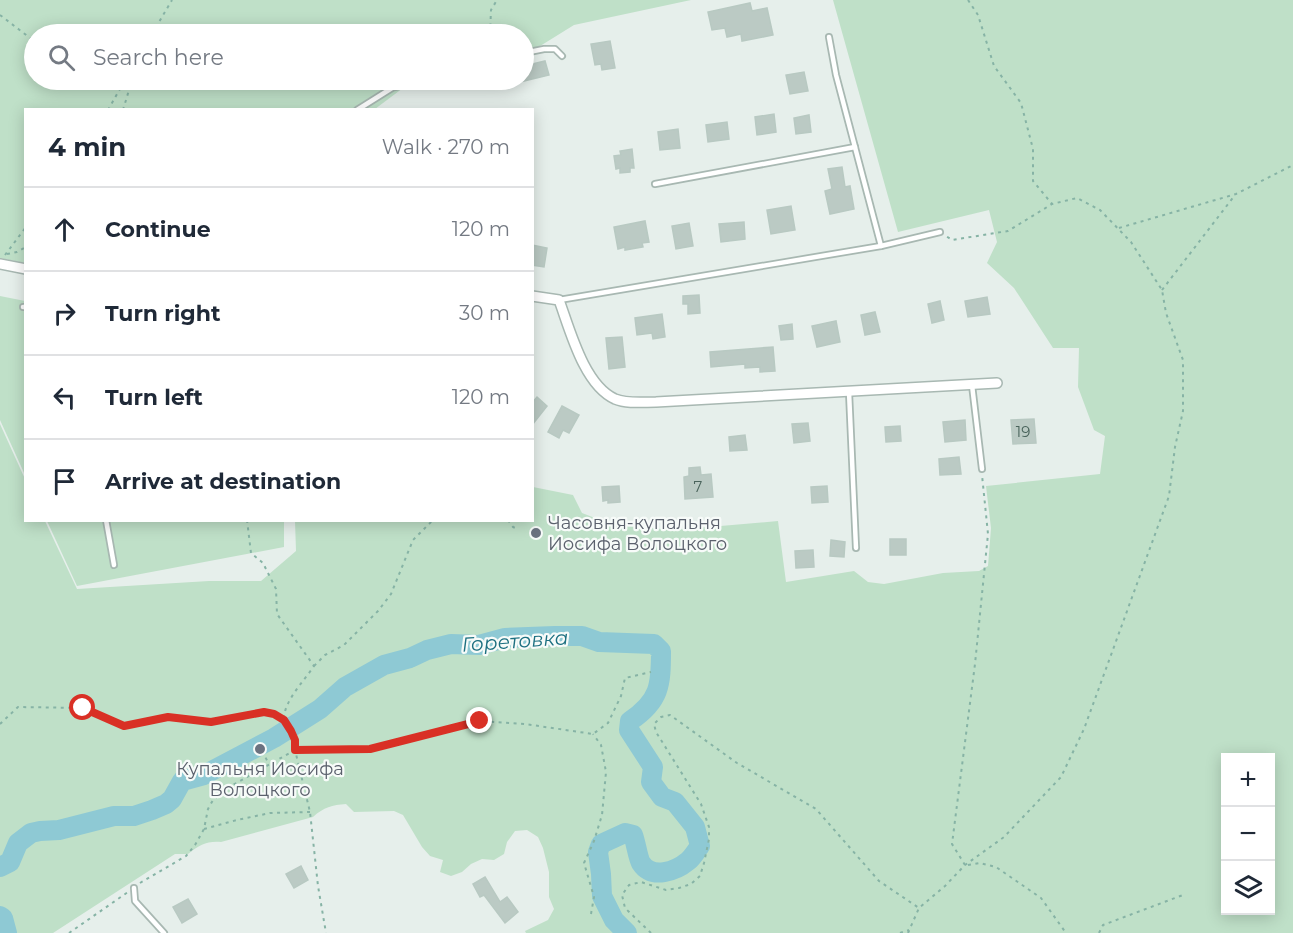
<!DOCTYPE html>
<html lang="en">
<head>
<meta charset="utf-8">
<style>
  :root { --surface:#fff; --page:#f6f6f7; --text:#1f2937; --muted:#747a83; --line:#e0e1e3 }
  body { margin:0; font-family:Montserrat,sans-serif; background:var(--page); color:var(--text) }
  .controls { position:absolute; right:18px; bottom:18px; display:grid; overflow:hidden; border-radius:0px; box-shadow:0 3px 15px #0003 }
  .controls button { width:54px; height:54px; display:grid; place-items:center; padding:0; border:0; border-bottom:2px solid var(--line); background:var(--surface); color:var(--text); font:30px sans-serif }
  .stop { position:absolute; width:18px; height:18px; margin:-14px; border:4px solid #d93025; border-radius:50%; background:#fff }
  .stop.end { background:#d93025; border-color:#fff; box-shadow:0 2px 6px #0008 }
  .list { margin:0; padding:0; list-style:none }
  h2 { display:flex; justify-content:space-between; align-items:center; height:78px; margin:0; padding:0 24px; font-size:26px }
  h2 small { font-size:20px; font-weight:400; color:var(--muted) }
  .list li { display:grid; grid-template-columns:39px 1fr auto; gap:18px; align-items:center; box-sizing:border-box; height:84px; padding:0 24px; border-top:2px solid var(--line) }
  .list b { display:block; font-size:22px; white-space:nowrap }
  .list em { font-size:20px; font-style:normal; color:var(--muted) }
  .icon { flex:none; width:33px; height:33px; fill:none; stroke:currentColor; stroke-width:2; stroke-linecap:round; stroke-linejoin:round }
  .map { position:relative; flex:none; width:1293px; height:933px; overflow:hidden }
  .search { position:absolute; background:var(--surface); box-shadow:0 3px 15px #0003; left:24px; top:24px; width:510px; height:66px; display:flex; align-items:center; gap:15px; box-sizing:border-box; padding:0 21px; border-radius:33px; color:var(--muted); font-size:22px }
  .panel { position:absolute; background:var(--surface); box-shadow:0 3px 15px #0003; left:24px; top:108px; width:510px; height:414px; border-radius:0px }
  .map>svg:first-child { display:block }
</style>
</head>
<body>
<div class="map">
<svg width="1293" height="933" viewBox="0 0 1293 933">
  <rect width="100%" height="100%" fill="#e6efeb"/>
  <g fill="#bfe0c8" fill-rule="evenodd">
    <polygon points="0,0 691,0 574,25 524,56 524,34 34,34 34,80 439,80 403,88 375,109 26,110 25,263 0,258"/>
    <path d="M833,0H1293V933H526L525,931L548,920L554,909L549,897V872L543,848L538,837L527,830L515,831L507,842L504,854L494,860L482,859L471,864L462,872L451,876L440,872L443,860L430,856L422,847L403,815L394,811L354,812L346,804C332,805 324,807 313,817L221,842C206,841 200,845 188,854H175L53,933H0V424L25,479L26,520L45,521L77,589L209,581H261L296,551L295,521L532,520L533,487L573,495L582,513L613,525L674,530L778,521L786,582L854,571L868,582L884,584L943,573L979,571L988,566L991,528L986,486L1100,474L1105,436L1094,430L1078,387L1079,348H1053L1014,288L987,263L997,242L989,210L898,232ZM1226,758H1270V910H1226Z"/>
    <polygon points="0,296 25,301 25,475 0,420"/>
    <polygon points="47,521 284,521 284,547 77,586"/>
  </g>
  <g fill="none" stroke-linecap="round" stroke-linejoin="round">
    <g stroke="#8ec9d4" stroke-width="20">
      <path d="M0,867L10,862L18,843L31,833L40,831L59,830L114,816H134L152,810L166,804L172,799L182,781L204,775L274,738L320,709L345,687L384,665L410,658L427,650L451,644L479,645L505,638L555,636H582L599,642L654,644L661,651C661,685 660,701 630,721L629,730L653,767L651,782L662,797L675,802L695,827L700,846C696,851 693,857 688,861C676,871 652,880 641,863C638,858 636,843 633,835L625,833L601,844L598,852L601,874L602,896L614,920L627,933"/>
      <polyline points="0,916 3,918 7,933"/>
    </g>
  </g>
  <g fill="#bbcac4" stroke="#b8c9c2" stroke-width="1.5">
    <polygon points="750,3 752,11 767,8 773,35 742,41 741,34 727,37 725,28 712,30 708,12"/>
    <polygon points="610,41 615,68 602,70 601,64 595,65 591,44"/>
    <polygon points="545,61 549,75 524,81 524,66"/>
    <polygon points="804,72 808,91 790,94 786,75"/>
    <polygon points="774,114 776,132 757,135 755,117"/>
    <polygon points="809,115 811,132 796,134 794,118"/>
    <polygon points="727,122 729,139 708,142 706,125"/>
    <polygon points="678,129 680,148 660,150 658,132"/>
    <polygon points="632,149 634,168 630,168 630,172 620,173 620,168 616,169 614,156 621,155 620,151"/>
    <polygon points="842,167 845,187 850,186 854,209 830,214 825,191 832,189 828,169"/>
    <polygon points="791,206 795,230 771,234 767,210"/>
    <polygon points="645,221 649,242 642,243 643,247 625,250 625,247 618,249 614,227"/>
    <polygon points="744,222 745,239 721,242 719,224"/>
    <polygon points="689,223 693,246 676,249 672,226"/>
    <polygon points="532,245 547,248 544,267 532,265"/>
    <polygon points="699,295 700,313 688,314 688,304 683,304 683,296"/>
    <polygon points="987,297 990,314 968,317 965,301"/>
    <polygon points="940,301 944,320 932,323 928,304"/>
    <polygon points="875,312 880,332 865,335 861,315"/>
    <polygon points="662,314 665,337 653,339 652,333 637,335 635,318"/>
    <polygon points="836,321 840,342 817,347 812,326"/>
    <polygon points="792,324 793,339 781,340 779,326"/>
    <polygon points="622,337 625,367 609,369 606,338"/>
    <polygon points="773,347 775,371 760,372 760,367 745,368 745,364 711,367 710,352"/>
    <polygon points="537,397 547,406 532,425 532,403"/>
    <polygon points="562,406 579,415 569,433 563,430 559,438 548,432"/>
    <polygon points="1034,419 1036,443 1013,444 1011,420"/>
    <polygon points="965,420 966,440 945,442 943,422"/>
    <polygon points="808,423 810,441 794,443 792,424"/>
    <polygon points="900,426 901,441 886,442 885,427"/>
    <polygon points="745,435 747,450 730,451 729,437"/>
    <polygon points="959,457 961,474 940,475 939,459"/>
    <polygon points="700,467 701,475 711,474 713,497 685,499 684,477 689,476 689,468"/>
    <polygon points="619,486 620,502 608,503 608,500 603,501 602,487"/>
    <polygon points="827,486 828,502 812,503 811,487"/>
    <rect x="890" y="539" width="16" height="16"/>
    <polygon points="831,540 845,542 844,557 830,556"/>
    <polygon points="813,550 814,567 796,568 795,551"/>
    <polygon points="301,866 308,880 294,888 286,874"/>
    <polygon points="485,877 500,902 507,897 518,912 505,923 484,895 480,897 473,884"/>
    <polygon points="188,899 197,914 182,923 173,907"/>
  </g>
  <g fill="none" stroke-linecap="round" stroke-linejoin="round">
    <g stroke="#a8b8b2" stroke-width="8">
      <g id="service">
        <polyline points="829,37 836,75 881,246"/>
        <polyline points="524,53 544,49 555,49 562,56"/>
        <polyline points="357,110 392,88 423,80"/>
        <polyline points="655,184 855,147"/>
        <polyline points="559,300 881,246 940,232"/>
        <polyline points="23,307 26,307"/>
        <polyline points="972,385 982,469"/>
        <polyline points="849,392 856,548"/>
        <polyline points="106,520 114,565"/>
        <polyline points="134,888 135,901 164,933"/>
      </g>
    </g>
    <g stroke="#a8b8b2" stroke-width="12">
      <g id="minor">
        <polyline points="0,264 26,269"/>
        <path d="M532,296L559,300C570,330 584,385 615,399C627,404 643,402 656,402L997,383"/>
      </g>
    </g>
    <g stroke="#86b3a5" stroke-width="2" stroke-dasharray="3 4.5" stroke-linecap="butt">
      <polyline points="968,0 978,15 994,66 1021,103 1033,149 1033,181 1052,204"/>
      <polyline points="0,15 34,41"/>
      <polyline points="152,34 172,0"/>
      <polyline points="490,34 491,10 497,0"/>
      <polyline points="108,110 125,80"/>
      <polyline points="123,110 129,90 130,80"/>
      <polyline points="1119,228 1236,194 1293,165"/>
      <polyline points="7,254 17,252 26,247"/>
      <polyline points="5,255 26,227"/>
      <polyline points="1162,290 1235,195"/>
      <path d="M247,520L251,553L263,563L276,589L277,614L314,666C304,681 283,702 284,720"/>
      <polyline points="508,520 513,527 518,529"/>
      <polyline points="314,666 325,655 344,645 378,611 391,594 413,540 433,520"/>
      <polyline points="0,724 18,707 83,708 124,726 168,717 211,722 264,712 274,713 284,720 295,740 295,750 310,812 318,886 326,933"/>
      <polyline points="262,751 269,764"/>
      <polyline points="204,829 237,820 270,813 310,812"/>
      <polyline points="965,865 952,844 975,664 988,534 982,475"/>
      <polyline points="968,865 980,863 996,867 1041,898 1066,933"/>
      <polyline points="140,883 186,856 195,845 204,829 208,809 213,800 231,786 295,750 370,749 480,721 525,724 593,734 608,723 621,696 625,678 651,672"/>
      <polyline points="591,914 594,897 584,863 594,841 602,815 606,772 601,745 593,734"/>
      <polyline points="69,933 128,892"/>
      <polyline points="651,933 625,908 622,895 629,885 641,882 666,890 679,888 691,884 700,876 704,863 709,839 709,827 701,804 656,732 654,724 661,717 670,715 737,763 816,809 879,881 919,908"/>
      <polyline points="900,933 909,930"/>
      <polyline points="908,933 919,908 945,886 965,865 1004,837 1061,777 1084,729 1169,496 1175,447 1183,411 1183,360 1166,313 1162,290 1131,242 1100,210 1077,198 1052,204 1008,231 952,240 946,236"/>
      <polyline points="1099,933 1103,925 1183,895"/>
    </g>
    <use href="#service" stroke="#fff" stroke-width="4.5"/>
    <use href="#minor" stroke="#fff" stroke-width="9"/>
  </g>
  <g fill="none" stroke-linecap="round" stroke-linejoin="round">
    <polyline stroke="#d93025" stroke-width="8" points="83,708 124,726 168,717 211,722 264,712 274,714 284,720 291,731 295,740 295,750 370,749 480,721"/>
  </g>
  <g fill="#6b7280" stroke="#f7fbf9" stroke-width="2">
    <circle cx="536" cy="533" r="6"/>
    <circle cx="260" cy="749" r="6"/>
  </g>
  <g text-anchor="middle" stroke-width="4.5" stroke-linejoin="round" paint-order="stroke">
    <g font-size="15" fill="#4a645c">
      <text x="1023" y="437">19</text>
      <text x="698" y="492">7</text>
    </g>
    <g font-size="18" fill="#5b616d" stroke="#f7fbf9" text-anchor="start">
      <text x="548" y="529">Часовня-купальня<tspan x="548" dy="21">Иосифа Волоцкого</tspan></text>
      <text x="260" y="775" text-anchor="middle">Купальня Иосифа<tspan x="260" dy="21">Волоцкого</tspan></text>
    </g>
    <g font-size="20" font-style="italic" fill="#1c6f80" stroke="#f7fbf9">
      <text transform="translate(515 641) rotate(-4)" y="7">Горетовка</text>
    </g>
  </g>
</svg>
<div class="controls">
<button>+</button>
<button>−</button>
<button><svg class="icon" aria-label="layers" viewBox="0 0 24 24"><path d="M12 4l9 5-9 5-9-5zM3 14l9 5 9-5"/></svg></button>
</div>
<div class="stop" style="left:83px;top:708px"></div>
<div class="stop end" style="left:480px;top:721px"></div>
<div class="search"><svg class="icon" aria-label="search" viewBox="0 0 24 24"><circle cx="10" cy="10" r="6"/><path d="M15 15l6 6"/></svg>Search here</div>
<section class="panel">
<h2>4 min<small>Walk · 270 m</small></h2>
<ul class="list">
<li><svg class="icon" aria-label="ahead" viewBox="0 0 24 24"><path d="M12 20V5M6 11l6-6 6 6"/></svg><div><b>Continue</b></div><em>120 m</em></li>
<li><svg class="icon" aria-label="right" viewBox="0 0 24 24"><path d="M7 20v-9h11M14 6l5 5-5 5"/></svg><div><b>Turn right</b></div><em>30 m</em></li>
<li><svg class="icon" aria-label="left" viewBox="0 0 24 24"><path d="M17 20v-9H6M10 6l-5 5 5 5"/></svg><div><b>Turn left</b></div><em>120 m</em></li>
<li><svg class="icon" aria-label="arrive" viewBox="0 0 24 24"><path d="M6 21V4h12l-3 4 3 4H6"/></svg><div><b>Arrive at destination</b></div></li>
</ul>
</section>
</div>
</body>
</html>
